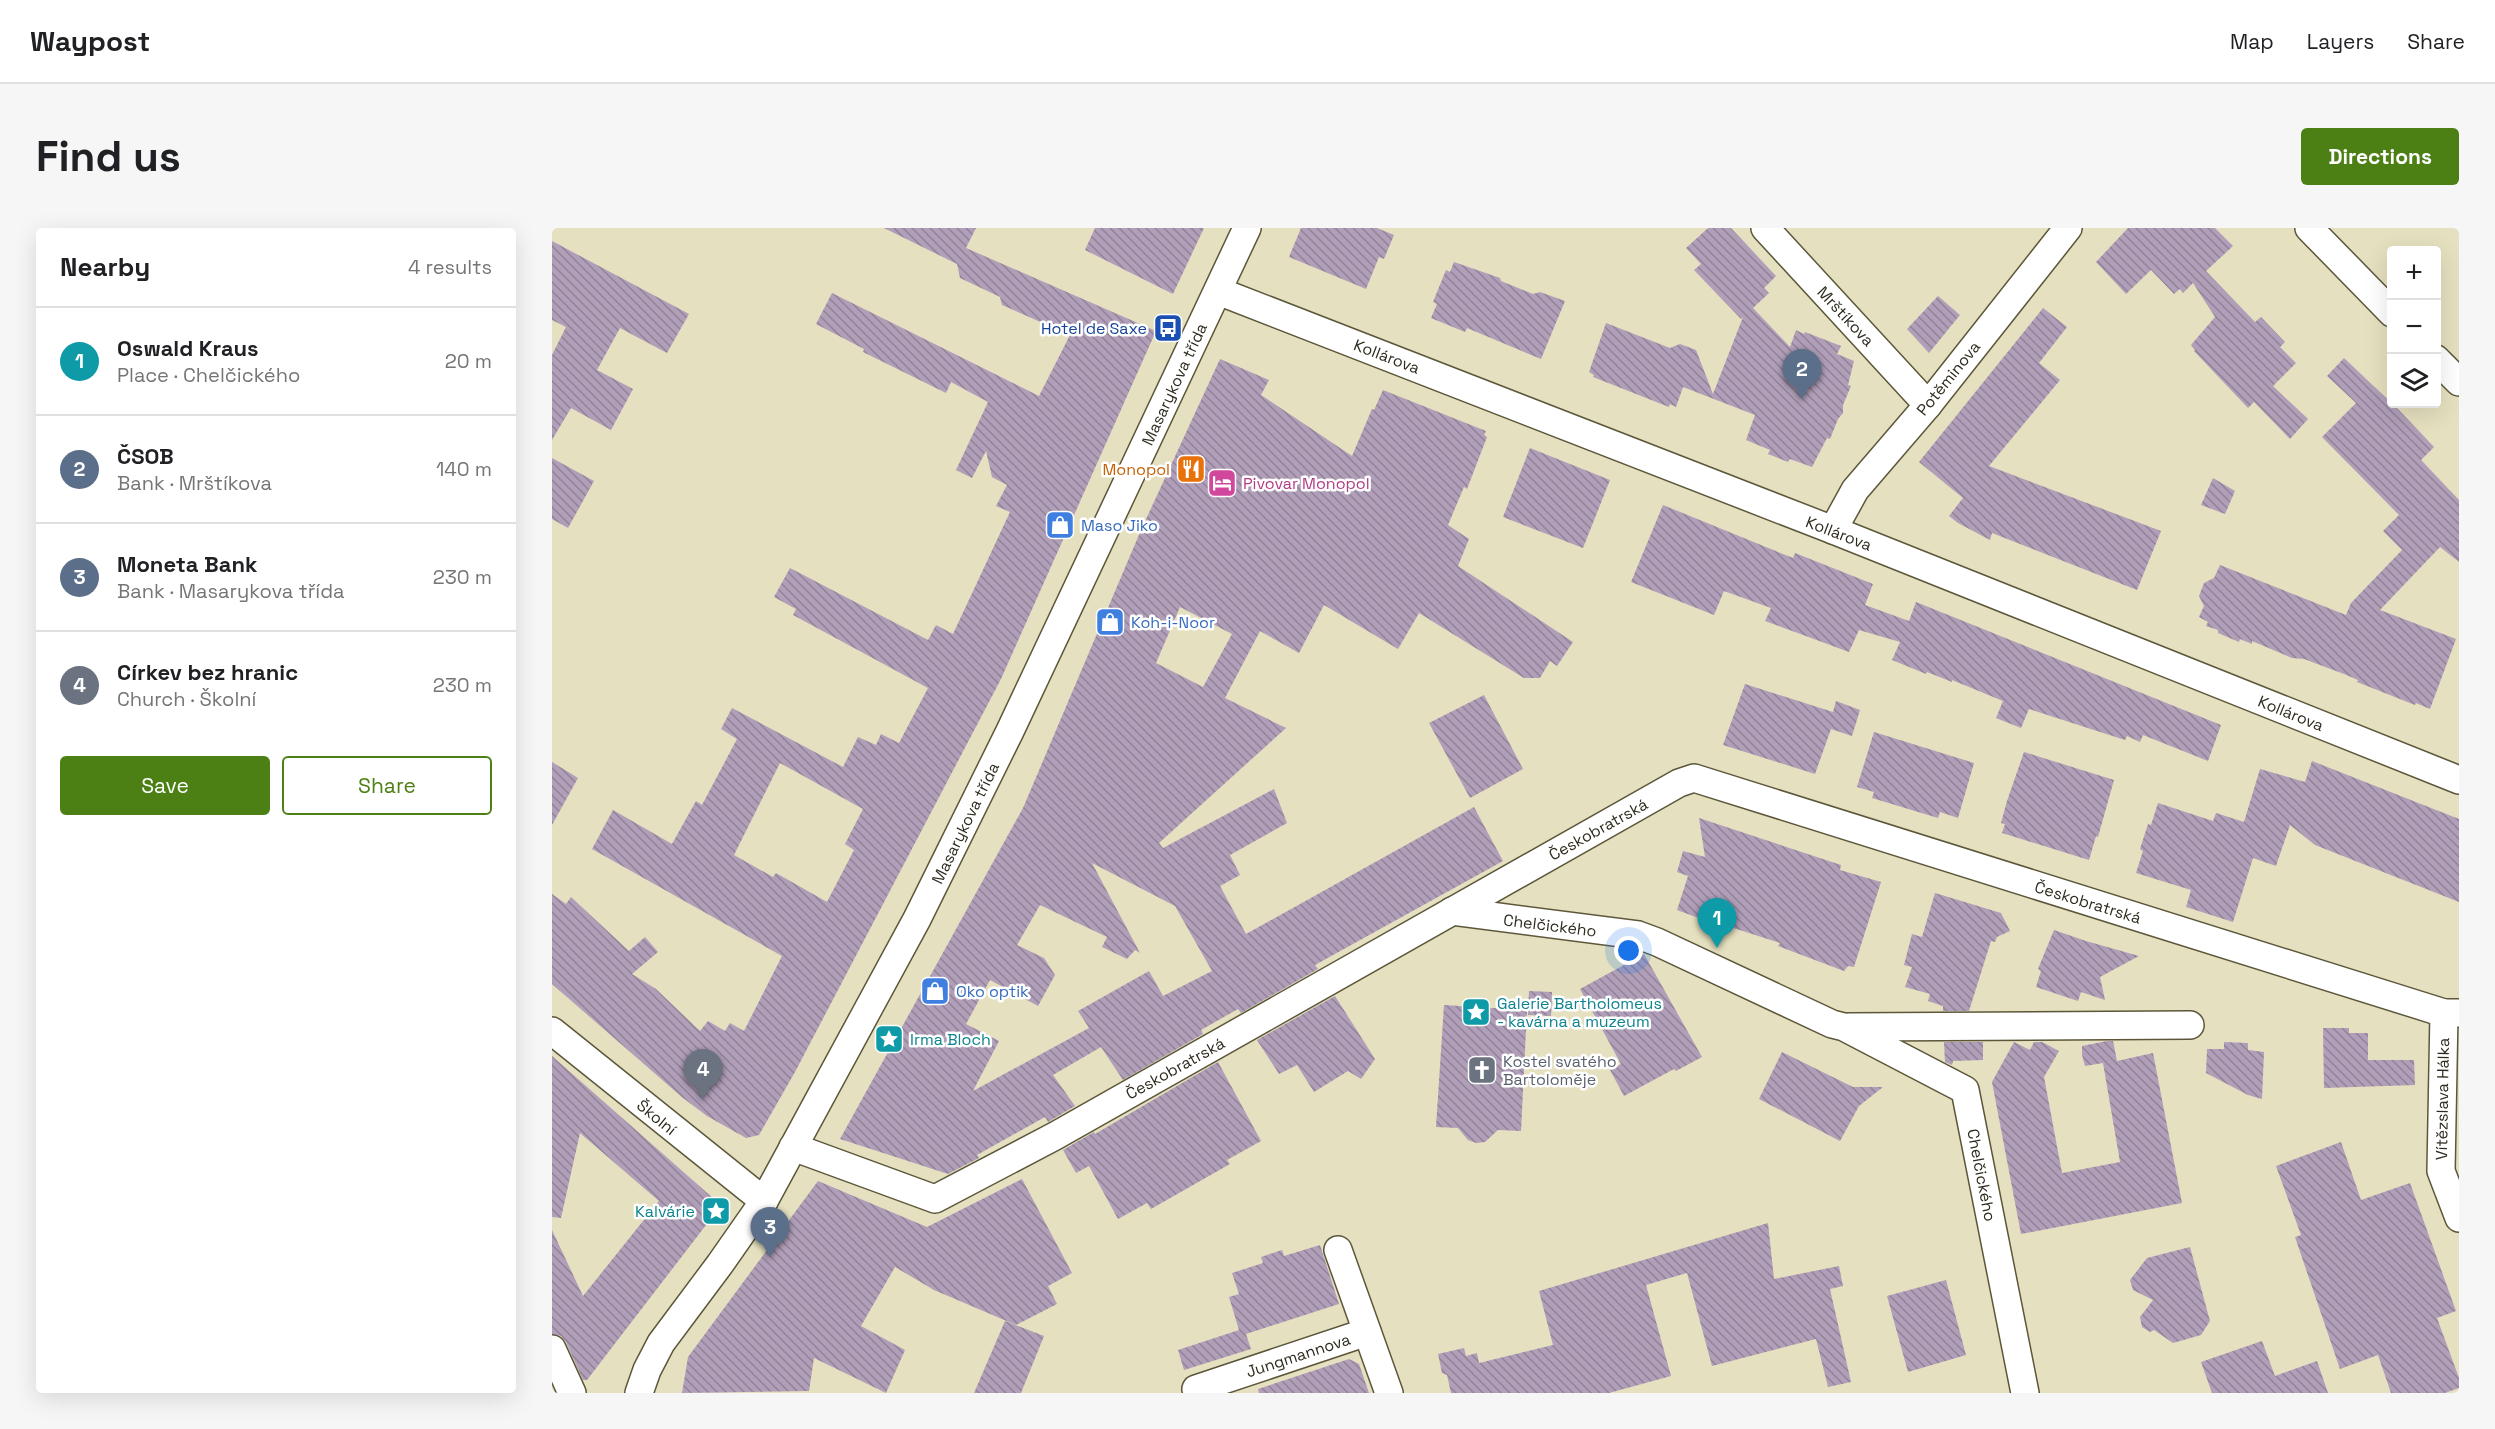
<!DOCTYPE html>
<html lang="en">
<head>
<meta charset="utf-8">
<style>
  :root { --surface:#fff; --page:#f6f6f6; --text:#202124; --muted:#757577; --line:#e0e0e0; --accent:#4c8015 }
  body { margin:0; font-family:"Space Grotesk",sans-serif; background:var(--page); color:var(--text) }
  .controls { position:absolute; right:18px; top:18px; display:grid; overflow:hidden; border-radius:6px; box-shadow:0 6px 24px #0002 }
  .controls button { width:54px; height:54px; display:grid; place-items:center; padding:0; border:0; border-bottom:2px solid var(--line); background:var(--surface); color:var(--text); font:30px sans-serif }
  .you { position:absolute; left:1077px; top:723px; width:21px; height:21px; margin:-15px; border:4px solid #fff; border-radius:50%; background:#1a73e8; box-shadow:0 0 0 9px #1a73e833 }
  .badge { display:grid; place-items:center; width:39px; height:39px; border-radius:50%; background:var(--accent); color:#fff; font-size:20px; font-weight:700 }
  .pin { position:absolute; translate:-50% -50px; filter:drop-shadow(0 2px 3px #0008) }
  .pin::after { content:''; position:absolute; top:32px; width:21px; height:18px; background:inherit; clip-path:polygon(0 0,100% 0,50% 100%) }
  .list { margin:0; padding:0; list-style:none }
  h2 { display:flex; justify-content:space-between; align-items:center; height:78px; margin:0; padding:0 24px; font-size:26px }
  h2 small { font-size:20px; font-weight:400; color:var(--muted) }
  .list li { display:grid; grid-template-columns:39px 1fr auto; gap:18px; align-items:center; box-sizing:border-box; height:108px; padding:0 24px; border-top:2px solid var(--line) }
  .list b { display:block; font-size:22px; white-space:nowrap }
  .list p { margin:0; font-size:20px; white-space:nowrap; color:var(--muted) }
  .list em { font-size:20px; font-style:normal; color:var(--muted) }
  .actions { display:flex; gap:12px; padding:18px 24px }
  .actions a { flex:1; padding:14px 0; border:2px solid var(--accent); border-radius:6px; text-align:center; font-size:21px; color:var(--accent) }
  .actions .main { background:var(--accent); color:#fff }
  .icon { flex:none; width:33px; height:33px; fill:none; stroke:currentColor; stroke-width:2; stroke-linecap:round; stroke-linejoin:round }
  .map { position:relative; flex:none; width:1907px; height:1165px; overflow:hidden; border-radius:6px }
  header { display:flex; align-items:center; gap:36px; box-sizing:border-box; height:84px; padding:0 30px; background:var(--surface); border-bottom:2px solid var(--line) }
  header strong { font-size:28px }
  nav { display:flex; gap:33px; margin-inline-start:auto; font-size:21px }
  .intro { display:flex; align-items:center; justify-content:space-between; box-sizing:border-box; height:144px; padding:0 36px }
  h1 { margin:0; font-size:42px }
  .button { padding:15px 27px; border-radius:6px; background:var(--accent); color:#fff; font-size:21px; font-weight:700 }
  main { display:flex; gap:36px; padding:0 36px }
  aside { flex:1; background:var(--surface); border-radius:6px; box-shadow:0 6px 24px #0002 }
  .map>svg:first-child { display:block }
</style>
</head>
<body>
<header>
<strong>Waypost</strong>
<nav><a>Map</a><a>Layers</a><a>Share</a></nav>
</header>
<div class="intro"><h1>Find us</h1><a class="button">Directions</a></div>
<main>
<aside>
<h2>Nearby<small>4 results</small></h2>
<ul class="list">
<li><span class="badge" style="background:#0f9aa8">1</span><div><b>Oswald Kraus</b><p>Place · Chelčického</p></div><em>20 m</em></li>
<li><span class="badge" style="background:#5c6f8a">2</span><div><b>ČSOB</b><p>Bank · Mrštíkova</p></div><em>140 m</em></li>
<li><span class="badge" style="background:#5c6f8a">3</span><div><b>Moneta Bank</b><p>Bank · Masarykova třída</p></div><em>230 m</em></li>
<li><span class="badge" style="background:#6b7280">4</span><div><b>Církev bez hranic</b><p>Church · Školní</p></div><em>230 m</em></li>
</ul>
<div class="actions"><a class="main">Save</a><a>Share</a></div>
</aside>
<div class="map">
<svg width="1907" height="1165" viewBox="0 0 1907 1165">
  <defs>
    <pattern id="building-back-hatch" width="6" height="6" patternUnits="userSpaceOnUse" patternTransform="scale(1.5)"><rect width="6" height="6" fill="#b19fba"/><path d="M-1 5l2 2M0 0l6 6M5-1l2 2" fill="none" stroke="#908297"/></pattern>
  </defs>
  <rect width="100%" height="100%" fill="#e5e0bf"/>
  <g fill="url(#building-back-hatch)" fill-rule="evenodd">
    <path d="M332,0H424L414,20L604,103L449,451L243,844L207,907L194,910L155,888L131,870L0,756V666L14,676L19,669L77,723L93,709L106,724L80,746L104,761L148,803L156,793L173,803L178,795L192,803L230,728L40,621L61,582L120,616L144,573L150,577L185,511L169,501L180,480L291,539L306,509L324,517L329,506L347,515L376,460L241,387L244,381L222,369L238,340L376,412L384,397L401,406L458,284L444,278L455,257L440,249L434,223L420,250L404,242L436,174L399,154L394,165L311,124L312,121L264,96L280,65L487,168L518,107L450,77L448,69L408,50L405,36ZM228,535L311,581L293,616L302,622L275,674L224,645L221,649L182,627Z"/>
    <polygon points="543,0 652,0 621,66 533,22"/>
    <polygon points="749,0 825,0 842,7 832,31 827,29 814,61 737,29"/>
    <polygon points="1156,0 1179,0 1224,48 1212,60 1217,65 1201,80 1238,119 1244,102 1252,106 1253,104 1289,118 1285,126 1302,133 1296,157 1299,158 1291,177 1291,185 1286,191 1278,211 1275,210 1260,239 1238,231 1236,234 1216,226 1218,222 1194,212 1203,187 1131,159 1124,179 1118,176 1117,179 1041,149 1042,147 1037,144 1054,95 1118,120 1128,116 1144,122 1161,166 1191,89 1189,91 1142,42 1149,36 1134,20"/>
    <polygon points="1576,0 1663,0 1681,18 1654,43 1703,94 1709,89 1733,114 1728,119 1744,135 1721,158 1756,191 1738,211 1702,174 1696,180 1642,123 1643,122 1639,117 1663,89 1641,55 1631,65 1628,61 1622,66 1599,42 1574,66 1544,34"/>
    <polygon points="0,13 137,86 115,125 68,100 45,142 81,161 59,202 19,180 0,212 0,127 14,99 0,92"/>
    <polygon points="902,34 948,50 949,53 981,66 988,64 1013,73 989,131 915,100 913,104 879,90 885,76 881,74 894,42 898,44"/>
    <polygon points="1386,68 1408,87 1377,125 1355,101"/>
    <polygon points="1491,80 1515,99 1487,135 1508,152 1437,238 1609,303 1585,362 1440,305 1438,312 1406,295 1397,288 1411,270 1367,234"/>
    <polygon points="1792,130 1847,182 1882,219 1869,232 1907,272 1907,334 1888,319 1828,382 1904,411 1878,481 1864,475 1863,477 1805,454 1806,452 1792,446 1752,431 1740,430 1700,413 1700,416 1688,411 1687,414 1666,405 1666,402 1654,398 1656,394 1647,389 1652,378 1647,368 1652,355 1662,350 1668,337 1794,387 1799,375 1850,322 1831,303 1847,287 1770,209 1804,175 1775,148"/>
    <path d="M668,131L717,152L709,167L800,228L820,181L822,182L831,162L934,203L932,207L935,209L915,261L912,259L896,297L917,311L906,338L1021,414L1005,438L998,433L988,450H972L867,385L846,421L772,377L747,425L708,403L673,470L734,500L607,615L611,620L722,561L735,595L678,627L688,647L668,658L694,706L922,579L951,633L763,737L766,741L689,785L686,781L649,802L651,806L571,852L549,819L501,847L523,878L496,894L493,889L425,927L427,930L396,946L288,911L471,580L589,302ZM628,379L680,406L651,459L604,435ZM540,635L623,678L660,743L611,768L597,743L526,783L537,800L421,863L447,813L414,796L438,752L486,778L503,747L492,730L465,717L488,677L555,709L550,719L575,731L583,722L588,725Z"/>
    <polygon points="978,220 1058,252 1031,320 951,289"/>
    <polygon points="0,230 42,253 16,300 0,291"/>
    <polygon points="1661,250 1683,263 1673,286 1649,277"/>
    <polygon points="1111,277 1241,330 1243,325 1321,356 1313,377 1357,393 1364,374 1669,497 1656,533 1591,507 1588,514 1575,508 1573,512 1477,481 1469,500 1444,490 1451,473 1400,452 1400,454 1375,444 1374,446 1340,432 1348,414 1307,402 1297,424 1213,393 1219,380 1172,363 1162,387 1079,354"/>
    <polygon points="1193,456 1281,484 1284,473 1308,482 1300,508 1279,501 1263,546 1171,517"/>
    <polygon points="932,467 971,541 918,570 877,495"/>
    <polygon points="1322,504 1422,535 1406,590 1388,584 1386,590 1320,570 1322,564 1305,559"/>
    <polygon points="1472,524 1562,552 1546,609 1544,608 1537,632 1450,605 1453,596 1449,595 1455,573"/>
    <polygon points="1760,533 1907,591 1907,674 1763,617 1738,597 1724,638 1701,630 1681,694 1634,679 1639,662 1584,645 1591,623 1588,621 1596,596 1599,597 1606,575 1661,593 1664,585 1692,594 1708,541 1753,554"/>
    <polygon points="0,534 26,550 0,597"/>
    <polygon points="1147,590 1289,637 1288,642 1329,654 1302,739 1296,738 1292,743 1226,718 1228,715 1169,696 1168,698 1125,682 1136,648 1125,644 1131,623 1153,629"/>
    <polygon points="1383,665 1449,685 1458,703 1445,709 1443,714 1439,713 1417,783 1391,783 1391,778 1376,773 1378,766 1353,759 1360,739 1352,737 1360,706 1370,709"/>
    <polygon points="1502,702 1534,713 1587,728 1548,749 1553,772 1529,764 1526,773 1484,759 1489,743 1486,741"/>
    <polygon points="1092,726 1150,829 1124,843 1122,841 1072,868 1058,842 1069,836 1028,761"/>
    <polygon points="977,763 1000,764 999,788 976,787"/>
    <polygon points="783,768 823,831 809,851 796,843 762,864 745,837 727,846 705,812"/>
    <polygon points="892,777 975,782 969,903 946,902 933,914 924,915 916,912 906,900 884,899"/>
    <polygon points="1771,800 1797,800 1797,805 1816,805 1816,832 1862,832 1863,857 1772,860"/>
    <polygon points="1555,813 1561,813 1565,833 1601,825 1630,975 1469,1006 1440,854 1462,814 1478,822 1482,814 1490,814 1507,823 1492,849 1510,945 1568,934 1551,835 1533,838 1530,827 1530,818"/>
    <polygon points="1392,814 1431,814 1431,832 1401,833 1400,837 1393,834"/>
    <polygon points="1672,814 1696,815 1696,822 1712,824 1710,871 1696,867 1654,845 1655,821 1672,821"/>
    <polygon points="1230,824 1301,859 1331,859 1307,878 1288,913 1207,871"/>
    <polygon points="0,828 162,971 164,984 35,1152 31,1152 14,1114 9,1108 0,1106 0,1002 31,1068 107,973 28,905 9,990 0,989"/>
    <polygon points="666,834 709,913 675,932 678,936 599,981 595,975 566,991 537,938 524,945 511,922 542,904 543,906"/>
    <polygon points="1789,914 1809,972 1858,955 1904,1083 1885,1090 1907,1150 1907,1160 1893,1165 1839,1165 1826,1127 1788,1141 1743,1009 1749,1007 1724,938"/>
    <polygon points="470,951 520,1045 496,1058 505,1076 464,1097 382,1062 343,1039 309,1098 353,1122 334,1165 262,1130 257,1163 130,1165 136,1129 266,953 375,999"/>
    <polygon points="1216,995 1222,1051 1287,1038 1291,1058 1278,1061 1299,1154 1276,1159 1264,1111 1160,1138 1135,1045 1094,1057 1119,1148 1057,1165 899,1165 895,1147 890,1145 886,1126 912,1120 914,1128 925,1125 927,1135 1001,1117 987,1063"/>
    <polygon points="768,1017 787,1076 694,1106 699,1121 632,1142 626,1122 687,1102 677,1069 687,1066 680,1045 711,1035 709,1029 730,1022 732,1028"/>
    <polygon points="1638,1019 1658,1093 1649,1107 1621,1115 1602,1102 1598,1104 1590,1099 1588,1089 1601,1072 1581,1062 1578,1052 1595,1030"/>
    <polygon points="1394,1052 1414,1127 1356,1144 1335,1068"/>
    <polygon points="453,1093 492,1108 469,1165 422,1165"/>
    <polygon points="1710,1113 1723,1148 1765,1133 1776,1165 1660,1165 1649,1134"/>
    <polygon points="797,1131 807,1136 817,1165 707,1165 706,1161"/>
  </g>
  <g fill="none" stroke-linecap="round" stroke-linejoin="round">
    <g stroke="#5c573a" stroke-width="30">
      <g id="street">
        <polyline points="1213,0 1376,177"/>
        <polyline points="1757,0 1840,85"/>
        <polyline points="666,63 1281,302 1907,552"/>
        <polyline points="1884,131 1907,154"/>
        <polyline points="1281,302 1303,262 1376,177 1516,0"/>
        <polyline points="900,683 1086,707 1105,714 1280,796 1292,799 1413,862 1473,1165"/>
        <polyline points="1892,785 1889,943 1907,990"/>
        <polyline points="1297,799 1638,797"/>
        <polyline points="0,803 212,973"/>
        <polyline points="241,919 383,971 503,908 1127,555 1142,550 1892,785 1907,785"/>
        <polyline points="786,1022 837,1165"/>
        <polyline points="0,1121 20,1165"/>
        <polyline points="644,1161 815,1104"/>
        <polyline points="87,1165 95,1142 109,1115 168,1036 212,973 365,691 458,503 695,0"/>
      </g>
    </g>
    <use href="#street" stroke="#fff" stroke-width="27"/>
  </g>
  <defs>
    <g id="bus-square" transform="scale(1.5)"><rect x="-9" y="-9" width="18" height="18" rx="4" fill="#1a4fb4" stroke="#fff"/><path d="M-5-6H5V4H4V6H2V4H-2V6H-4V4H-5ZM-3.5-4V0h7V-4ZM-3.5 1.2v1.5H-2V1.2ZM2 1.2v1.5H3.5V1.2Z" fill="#fff"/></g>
    <g id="restaurant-square" transform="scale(1.5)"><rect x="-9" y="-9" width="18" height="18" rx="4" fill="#e8710a" stroke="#fff"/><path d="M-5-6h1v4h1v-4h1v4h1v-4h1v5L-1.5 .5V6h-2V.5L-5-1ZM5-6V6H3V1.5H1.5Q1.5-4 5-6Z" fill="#fff"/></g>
    <g id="hotel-square" transform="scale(1.5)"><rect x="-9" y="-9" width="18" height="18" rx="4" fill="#d1479c" stroke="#fff"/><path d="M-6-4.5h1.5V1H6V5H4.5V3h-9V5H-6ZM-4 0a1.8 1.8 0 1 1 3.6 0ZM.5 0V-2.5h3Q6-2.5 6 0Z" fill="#fff"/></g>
    <g id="shop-square" transform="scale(1.5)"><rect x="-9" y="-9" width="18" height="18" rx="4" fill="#3f7fe0" stroke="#fff"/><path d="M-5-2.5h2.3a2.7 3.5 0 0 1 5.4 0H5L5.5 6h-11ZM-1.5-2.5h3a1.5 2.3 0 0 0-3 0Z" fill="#fff"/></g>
    <g id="sight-square" transform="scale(1.5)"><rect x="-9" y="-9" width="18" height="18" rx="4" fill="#0f9aa8" stroke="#fff"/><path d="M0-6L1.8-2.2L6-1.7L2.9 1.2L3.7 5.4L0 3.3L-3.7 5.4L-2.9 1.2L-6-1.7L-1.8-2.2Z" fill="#fff"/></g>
    <g id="church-square" transform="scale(1.5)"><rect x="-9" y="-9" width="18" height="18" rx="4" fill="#6b7280" stroke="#fff"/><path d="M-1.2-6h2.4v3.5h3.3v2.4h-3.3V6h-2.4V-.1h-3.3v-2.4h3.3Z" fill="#fff"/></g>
  </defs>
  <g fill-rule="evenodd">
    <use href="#bus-square" x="616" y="100"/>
    <use href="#restaurant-square" x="639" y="241"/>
    <use href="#hotel-square" x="670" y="255"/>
    <use href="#shop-square" x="508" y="297"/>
    <use href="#shop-square" x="558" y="394"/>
    <use href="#shop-square" x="383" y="763"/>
    <use href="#sight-square" x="924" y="784"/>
    <use href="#sight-square" x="337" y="811"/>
    <use href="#church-square" x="930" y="842"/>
    <use href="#sight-square" x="164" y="983"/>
  </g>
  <g text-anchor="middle" stroke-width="5" stroke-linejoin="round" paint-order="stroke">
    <g font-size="16" fill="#2d2a1e" stroke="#fff">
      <text transform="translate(1294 88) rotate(47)" y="6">Mrštíkova</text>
      <text transform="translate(835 128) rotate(21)" y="6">Kollárova</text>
      <text transform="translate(1396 150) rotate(-51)" y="6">Potěminova</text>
      <text transform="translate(622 156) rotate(-65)" y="6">Masarykova třída</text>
      <text transform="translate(1287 305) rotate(21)" y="6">Kollárova</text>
      <text transform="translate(1739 485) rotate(22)" y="6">Kollárova</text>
      <text transform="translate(413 595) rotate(-64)" y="6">Masarykova třída</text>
      <text transform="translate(1046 601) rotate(-29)" y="6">Českobratrská</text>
      <text transform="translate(1536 674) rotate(17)" y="6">Českobratrská</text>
      <text transform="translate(998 697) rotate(7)" y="6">Chelčického</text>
      <text transform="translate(623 840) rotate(-29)" y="6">Českobratrská</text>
      <text transform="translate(1890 871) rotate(-89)" y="6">Vítězslava Hálka</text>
      <text transform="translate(105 889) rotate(39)" y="6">Školní</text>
      <text transform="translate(1430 947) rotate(79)" y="6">Chelčického</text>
      <text transform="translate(746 1127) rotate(-18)" y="6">Jungmannova</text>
    </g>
    <g font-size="16" fill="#164399" stroke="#fff" text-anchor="end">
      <text x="595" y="106">Hotel de Saxe</text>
    </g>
    <g font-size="16" fill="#c56008" stroke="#fff" text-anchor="end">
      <text x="618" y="247">Monopol</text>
    </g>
    <g font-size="16" fill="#b23c85" stroke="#fff" text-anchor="start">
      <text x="691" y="261">Pivovar Monopol</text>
    </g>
    <g font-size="16" fill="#366cbe" stroke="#fff" text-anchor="start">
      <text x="529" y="303">Maso Jiko</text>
      <text x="579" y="400">Koh-i-Noor</text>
      <text x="404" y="769">Oko optik</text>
    </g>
    <g font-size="16" fill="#0d838f" stroke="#fff" text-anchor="start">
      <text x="945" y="781">Galerie Bartholomeus<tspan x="945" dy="18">- kavárna a muzeum</tspan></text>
      <text x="358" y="817">Irma Bloch</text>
      <text x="143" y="989" text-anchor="end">Kalvárie</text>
    </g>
    <g font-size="16" fill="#5b616d" stroke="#fff" text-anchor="start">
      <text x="951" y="839">Kostel svatého<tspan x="951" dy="18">Bartoloměje</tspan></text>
    </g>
  </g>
</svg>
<div class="controls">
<button>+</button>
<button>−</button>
<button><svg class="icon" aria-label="layers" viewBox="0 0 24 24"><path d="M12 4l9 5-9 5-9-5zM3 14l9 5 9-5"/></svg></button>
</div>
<div class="you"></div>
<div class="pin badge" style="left:1165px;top:720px;background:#0f9aa8">1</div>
<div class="pin badge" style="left:1250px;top:171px;background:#5c6f8a">2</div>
<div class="pin badge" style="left:218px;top:1029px;background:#5c6f8a">3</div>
<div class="pin badge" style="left:151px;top:871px;background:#6b7280">4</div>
</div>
</main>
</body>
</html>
